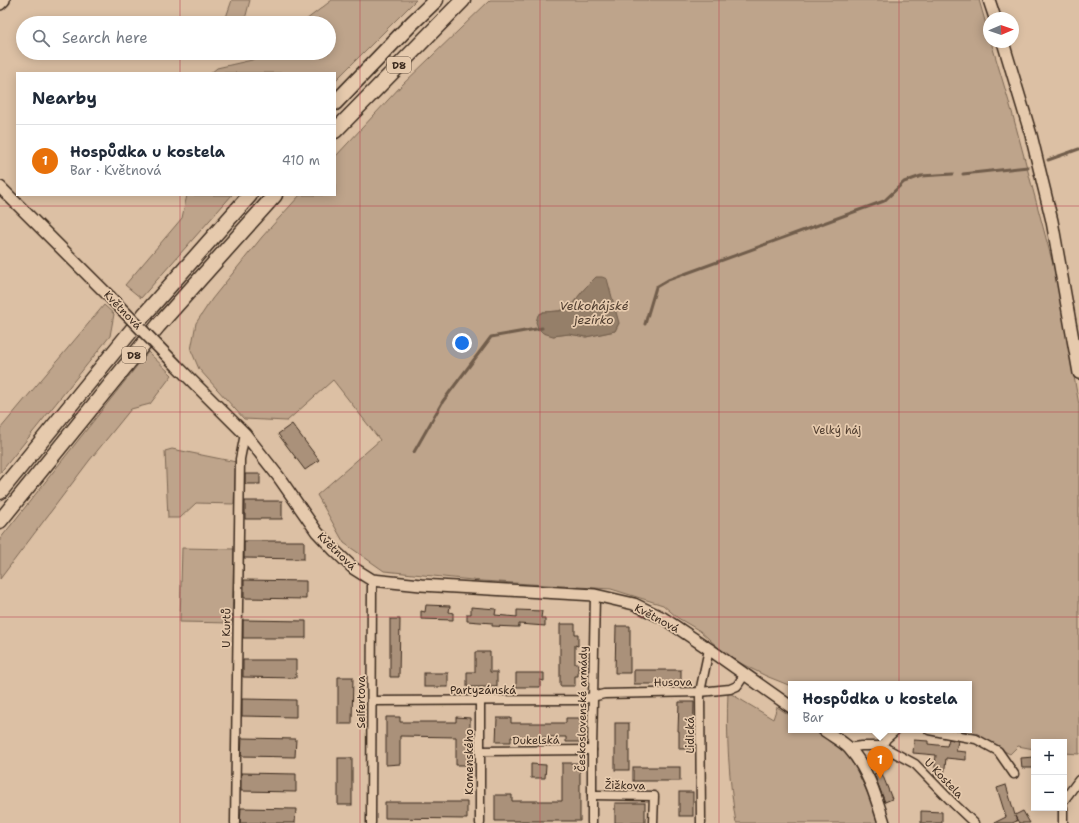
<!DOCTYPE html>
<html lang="en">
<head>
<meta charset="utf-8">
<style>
  :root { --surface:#fff; --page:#f6f6f7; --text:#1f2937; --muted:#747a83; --line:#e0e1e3; --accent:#7c3aed }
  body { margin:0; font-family:"Shantell Sans",sans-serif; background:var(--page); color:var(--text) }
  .controls { position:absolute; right:12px; bottom:12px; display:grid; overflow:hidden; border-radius:0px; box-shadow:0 2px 10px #0003 }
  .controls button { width:36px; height:36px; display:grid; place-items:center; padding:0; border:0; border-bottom:1px solid var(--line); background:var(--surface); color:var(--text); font:20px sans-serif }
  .compass { position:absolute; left:983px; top:12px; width:36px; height:36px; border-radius:50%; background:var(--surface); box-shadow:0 2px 10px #0003; rotate:88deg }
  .you { position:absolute; left:462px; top:343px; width:14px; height:14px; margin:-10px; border:3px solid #fff; border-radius:50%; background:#1a73e8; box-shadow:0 0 0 6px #1a73e833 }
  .badge { display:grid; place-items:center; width:26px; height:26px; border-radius:50%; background:var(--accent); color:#fff; font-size:13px; font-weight:700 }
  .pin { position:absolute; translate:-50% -33px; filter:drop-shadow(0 1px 2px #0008) }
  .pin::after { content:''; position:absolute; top:21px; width:14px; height:12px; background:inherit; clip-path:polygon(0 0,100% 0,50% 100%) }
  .popup { position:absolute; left:788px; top:681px; width:184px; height:52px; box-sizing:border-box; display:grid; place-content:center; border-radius:0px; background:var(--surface); filter:drop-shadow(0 1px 3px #0005); font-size:13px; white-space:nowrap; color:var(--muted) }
  .popup b { font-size:15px; color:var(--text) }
  .popup::after { content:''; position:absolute; left:50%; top:100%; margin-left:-8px; border:8px solid transparent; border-top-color:var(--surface) }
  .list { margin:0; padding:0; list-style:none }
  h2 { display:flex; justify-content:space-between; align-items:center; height:52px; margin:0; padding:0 16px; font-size:17px }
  h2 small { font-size:13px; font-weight:400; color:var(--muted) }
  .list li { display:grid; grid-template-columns:26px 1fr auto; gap:12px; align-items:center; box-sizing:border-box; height:72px; padding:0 16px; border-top:1px solid var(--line) }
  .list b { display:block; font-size:15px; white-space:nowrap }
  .list p { margin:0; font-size:13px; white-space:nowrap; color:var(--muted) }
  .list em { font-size:13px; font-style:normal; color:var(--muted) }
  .icon { flex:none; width:22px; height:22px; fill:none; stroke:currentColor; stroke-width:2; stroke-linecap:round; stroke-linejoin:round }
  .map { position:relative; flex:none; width:1079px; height:823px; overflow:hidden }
  .search { position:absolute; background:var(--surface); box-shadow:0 2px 10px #0003; left:16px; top:16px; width:320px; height:44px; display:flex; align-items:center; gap:10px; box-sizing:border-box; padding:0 14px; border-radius:22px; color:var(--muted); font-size:15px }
  .panel { position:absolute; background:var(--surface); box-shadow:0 2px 10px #0003; left:16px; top:72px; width:320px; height:124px; border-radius:0px }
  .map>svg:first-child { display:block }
</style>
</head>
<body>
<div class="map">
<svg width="1079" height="823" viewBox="0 0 1079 823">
  <rect width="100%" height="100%" fill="#dcc0a4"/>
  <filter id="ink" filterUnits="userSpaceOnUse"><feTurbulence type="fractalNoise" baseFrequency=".025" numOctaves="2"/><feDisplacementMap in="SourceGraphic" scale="8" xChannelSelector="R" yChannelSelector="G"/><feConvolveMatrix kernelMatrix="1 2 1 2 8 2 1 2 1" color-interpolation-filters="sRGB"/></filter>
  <g filter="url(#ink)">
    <g fill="#bea48b" stroke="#7c6754" fill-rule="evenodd">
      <polygon points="232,0 250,0 244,23 224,23"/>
      <polygon points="332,0 416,0 335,81 335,73 211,73 217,68 252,60 262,53 329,53 329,23 302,23"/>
      <path d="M490,0H979L989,35V42H991L1012,112L1057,279L1079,405V754L1064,753V742H1034V749L1018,746L1010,754L966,732L958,730H969V684H791V686L766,676L730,658L700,631L678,618L663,605L611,589L482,581L384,571L344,543L317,495L380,440L333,380L287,421L244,419L199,369L191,350L196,323L212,299L262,237L300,195H335V157L401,86ZM585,288L619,323L615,331L586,337L569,334L553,336L543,312C570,311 569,308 585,288Z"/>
      <polygon points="187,195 232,195 141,298 125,285 182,218"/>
      <polygon points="104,305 114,314 110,336 0,473 0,429"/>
      <polygon points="148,352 172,375 150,404 131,409 89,461 0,579 0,539"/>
      <polygon points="172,449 236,462 234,504 196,503 180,518 168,518 165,451"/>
      <polygon points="182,548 234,549 232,623 180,622"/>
      <path d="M728,692L773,719L777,707L791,716V730H814L842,748L850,756L877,813L881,823H736C729,780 726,736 728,692Z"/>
    </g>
    <polygon fill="#957f69" stroke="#715d4b" points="596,277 602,277 607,279 619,323 615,331 586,337 569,334 553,336 543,333 538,328 536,322 538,315 543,312 560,311 570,307 585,288"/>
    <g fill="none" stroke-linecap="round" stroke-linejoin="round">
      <g stroke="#715d4b" stroke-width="3">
        <polyline points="1048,160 1079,149"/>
        <polyline points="963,174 1028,167"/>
        <polyline points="645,324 656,287 668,280 884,201 904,182 921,176 953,174"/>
        <polyline points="414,452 443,401 491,337 542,328"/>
      </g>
    </g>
    <g fill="#aa917a" stroke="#3b2a1e">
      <polygon points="292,424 319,460 305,470 278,434"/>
      <rect x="245" y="474" width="15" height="10"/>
      <rect x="245" y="501" width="37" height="18"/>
      <polygon points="244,541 304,541 304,559 244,558"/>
      <polygon points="244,580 306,581 306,599 244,598"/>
      <polygon points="426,605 450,606 449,612 453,613 453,620 421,619 421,611 425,612"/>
      <polygon points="471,607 496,609 495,615 517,617 517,610 542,611 541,618 545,618 545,626 519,624 519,627 515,627 492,626 492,623 467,621 467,614 471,614"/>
      <polygon points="390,619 400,619 399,677 390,677"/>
      <polygon points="243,620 306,621 306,638 243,638"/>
      <polygon points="560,624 575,624 575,634 578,634 578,646 575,645 575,664 578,664 578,676 575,676 575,686 560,686"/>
      <polygon points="616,626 630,626 630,673 615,673"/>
      <polygon points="475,652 490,652 490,672 497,672 497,687 467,687 467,672 475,672"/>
      <polygon points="243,660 296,660 296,678 243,677"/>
      <rect x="634" y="670" width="47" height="14"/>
      <rect x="424" y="673" width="24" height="14"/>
      <polygon points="516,673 544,673 544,681 540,680 540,687 516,687"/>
      <polygon points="338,677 353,677 352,724 338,724"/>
      <polygon points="242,699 296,700 296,717 242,716"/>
      <polygon points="679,702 694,702 693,749 679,749 679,731 678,731"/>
      <polygon points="386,717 400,717 400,722 456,722 456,717 470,718 470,765 456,765 456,737 400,736 400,764 386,765"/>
      <polygon points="497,718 511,718 511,723 566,723 566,718 581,718 580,742 566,742 566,737 511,737 511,742 496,742"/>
      <rect x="615" y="723" width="14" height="47"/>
      <polygon points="242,738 296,739 295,757 241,756"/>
      <polygon points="949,739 958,741 956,751 966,752 966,760 946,758 944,777 934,776 936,755 913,753 914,740 928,741 928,744 947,746"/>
      <polygon points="876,752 881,752 892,758 888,768 872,762"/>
      <polygon points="1034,757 1034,768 1022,768 1021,758"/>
      <rect x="338" y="758" width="14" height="47"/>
      <polygon points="562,763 580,763 580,821 495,821 495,795 512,795 512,801 562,801"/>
      <polygon points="531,764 546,765 545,778 531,778"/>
      <rect x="633" y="767" width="47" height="14"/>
      <polygon points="881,771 892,799 885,802 874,774"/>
      <polygon points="241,773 296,774 296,792 241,791"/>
      <polygon points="1006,785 1015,815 1023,811 1030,823 1019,823 1015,816 1017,821 1012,823 994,823 1006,817 997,788"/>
      <rect x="679" y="792" width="14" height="24"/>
      <polygon points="385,802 467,802 467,819 385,818"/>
      <rect x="615" y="803" width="30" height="20"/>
      <polygon points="241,808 296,809 295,823 240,823"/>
      <polygon points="921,811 942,812 942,823 921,823"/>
    </g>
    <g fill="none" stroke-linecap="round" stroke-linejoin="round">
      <g stroke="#3b2a1e" stroke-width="11">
        <g id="street">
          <polyline points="372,701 580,700 604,694 700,692 730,689 737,686 745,674"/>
          <polyline points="929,730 976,739 998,751 1014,774"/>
          <polyline points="882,746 886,739 896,730"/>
          <polyline points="848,748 861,746 882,746 915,764 953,803 974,823"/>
          <polyline points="480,751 592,750"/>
          <polyline points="592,795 654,796 653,823"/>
          <polyline points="1064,800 1079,780"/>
          <polyline points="1063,808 1063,823"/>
          <polyline points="235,823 240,459 245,434"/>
          <polyline points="371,823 372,580"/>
          <polyline points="480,823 480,701"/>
          <polyline points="592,823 592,750 595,595"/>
          <polyline points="701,823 700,692 709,649"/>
        </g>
      </g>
      <g stroke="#3b2a1e" stroke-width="14">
        <g id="secondary">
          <polyline points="989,0 995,18"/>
          <polyline points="0,4 4,0"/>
          <polyline points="1003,42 1031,135 1052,221 1079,373"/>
          <polyline points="0,187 109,296"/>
          <polyline points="177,366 245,434 278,476 317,532 334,550 353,568 372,580 421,585 595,595 634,604 663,618 709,649 791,707"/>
          <path d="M824,730C832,736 842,741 849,748C868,769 876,797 884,823"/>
        </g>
      </g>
      <g stroke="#3b2a1e" stroke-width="17">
        <g id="highway">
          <polyline points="335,103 412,23 436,0"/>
          <polyline points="335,131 463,0"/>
          <polyline points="0,492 144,315 250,195"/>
          <polyline points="0,521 158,326 275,195"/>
        </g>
      </g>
      <use href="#street" stroke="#e6caad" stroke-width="8"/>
      <use href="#secondary" stroke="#e6caad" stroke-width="11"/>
      <use href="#highway" stroke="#e6caad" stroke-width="14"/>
      <g stroke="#3b2a1e" stroke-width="14" stroke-linecap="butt">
        <polyline id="secondary-bridge" points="109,296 177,366"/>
      </g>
      <use href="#secondary-bridge" stroke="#e6caad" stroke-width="11"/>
    </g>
  </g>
  <path fill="none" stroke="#ba4452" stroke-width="1" stroke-opacity="0.55" d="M180,0V23M360,0V823M540,0V823M719,0V823M899,0V823M180,53V73M180,195V823M0,206H1079M0,412H1079M0,617H1079"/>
  <g text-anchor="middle" stroke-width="3.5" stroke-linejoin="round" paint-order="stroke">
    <g fill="#e6caad" stroke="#6e5a49" stroke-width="1">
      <rect x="387" y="57" width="24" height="16" rx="3"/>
      <rect x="122" y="347" width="24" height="16" rx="3"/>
    </g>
    <g font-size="10" font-weight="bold" fill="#3b2a1e">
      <text x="399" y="69">D8</text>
      <text x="134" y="359">D8</text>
    </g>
    <g font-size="11" fill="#3b2a1e" stroke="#e6caad">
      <text transform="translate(123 310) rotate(46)" y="4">Květnová</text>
      <text transform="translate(337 551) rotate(44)" y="4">Květnová</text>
      <text transform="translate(657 618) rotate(28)" y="4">Květnová</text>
      <text transform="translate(226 628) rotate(-89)" y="4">U Kurtů</text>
      <text transform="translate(673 682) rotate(-1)" y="4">Husova</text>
      <text x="483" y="694">Partyzánská</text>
      <text transform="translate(361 702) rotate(-90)" y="4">Seifertova</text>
      <text transform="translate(582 709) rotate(-89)" y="4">Československé armády</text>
      <text transform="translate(690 735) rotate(-90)" y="4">Lidická</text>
      <text transform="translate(536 740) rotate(-1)" y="4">Dukelská</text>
      <text transform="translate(469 762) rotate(-90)" y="4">Komenského</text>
      <text transform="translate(944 778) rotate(46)" y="4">U Kostela</text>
      <text transform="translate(625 785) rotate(1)" y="4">Žižkova</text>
    </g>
    <g font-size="11" fill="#4f3c2e" stroke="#e6caad">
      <text x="837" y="434">Velký háj</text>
    </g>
    <g font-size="12" font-style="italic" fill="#4d3b2d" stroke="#e6caad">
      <text x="594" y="310">Velkohájské<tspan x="594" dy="14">jezírko</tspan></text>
    </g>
  </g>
</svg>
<div class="controls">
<button>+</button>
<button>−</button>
</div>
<svg class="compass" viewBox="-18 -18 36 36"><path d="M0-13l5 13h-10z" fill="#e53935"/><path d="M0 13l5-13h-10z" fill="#747a83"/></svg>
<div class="you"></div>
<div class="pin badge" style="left:880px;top:779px;background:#e8710a">1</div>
<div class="popup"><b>Hospůdka u kostela</b>Bar</div>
<div class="search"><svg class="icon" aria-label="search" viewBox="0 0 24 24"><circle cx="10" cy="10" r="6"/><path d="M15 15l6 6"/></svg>Search here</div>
<section class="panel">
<h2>Nearby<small></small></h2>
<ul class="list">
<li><span class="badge" style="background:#e8710a">1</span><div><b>Hospůdka u kostela</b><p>Bar · Květnová</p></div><em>410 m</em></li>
</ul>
</section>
</div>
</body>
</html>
